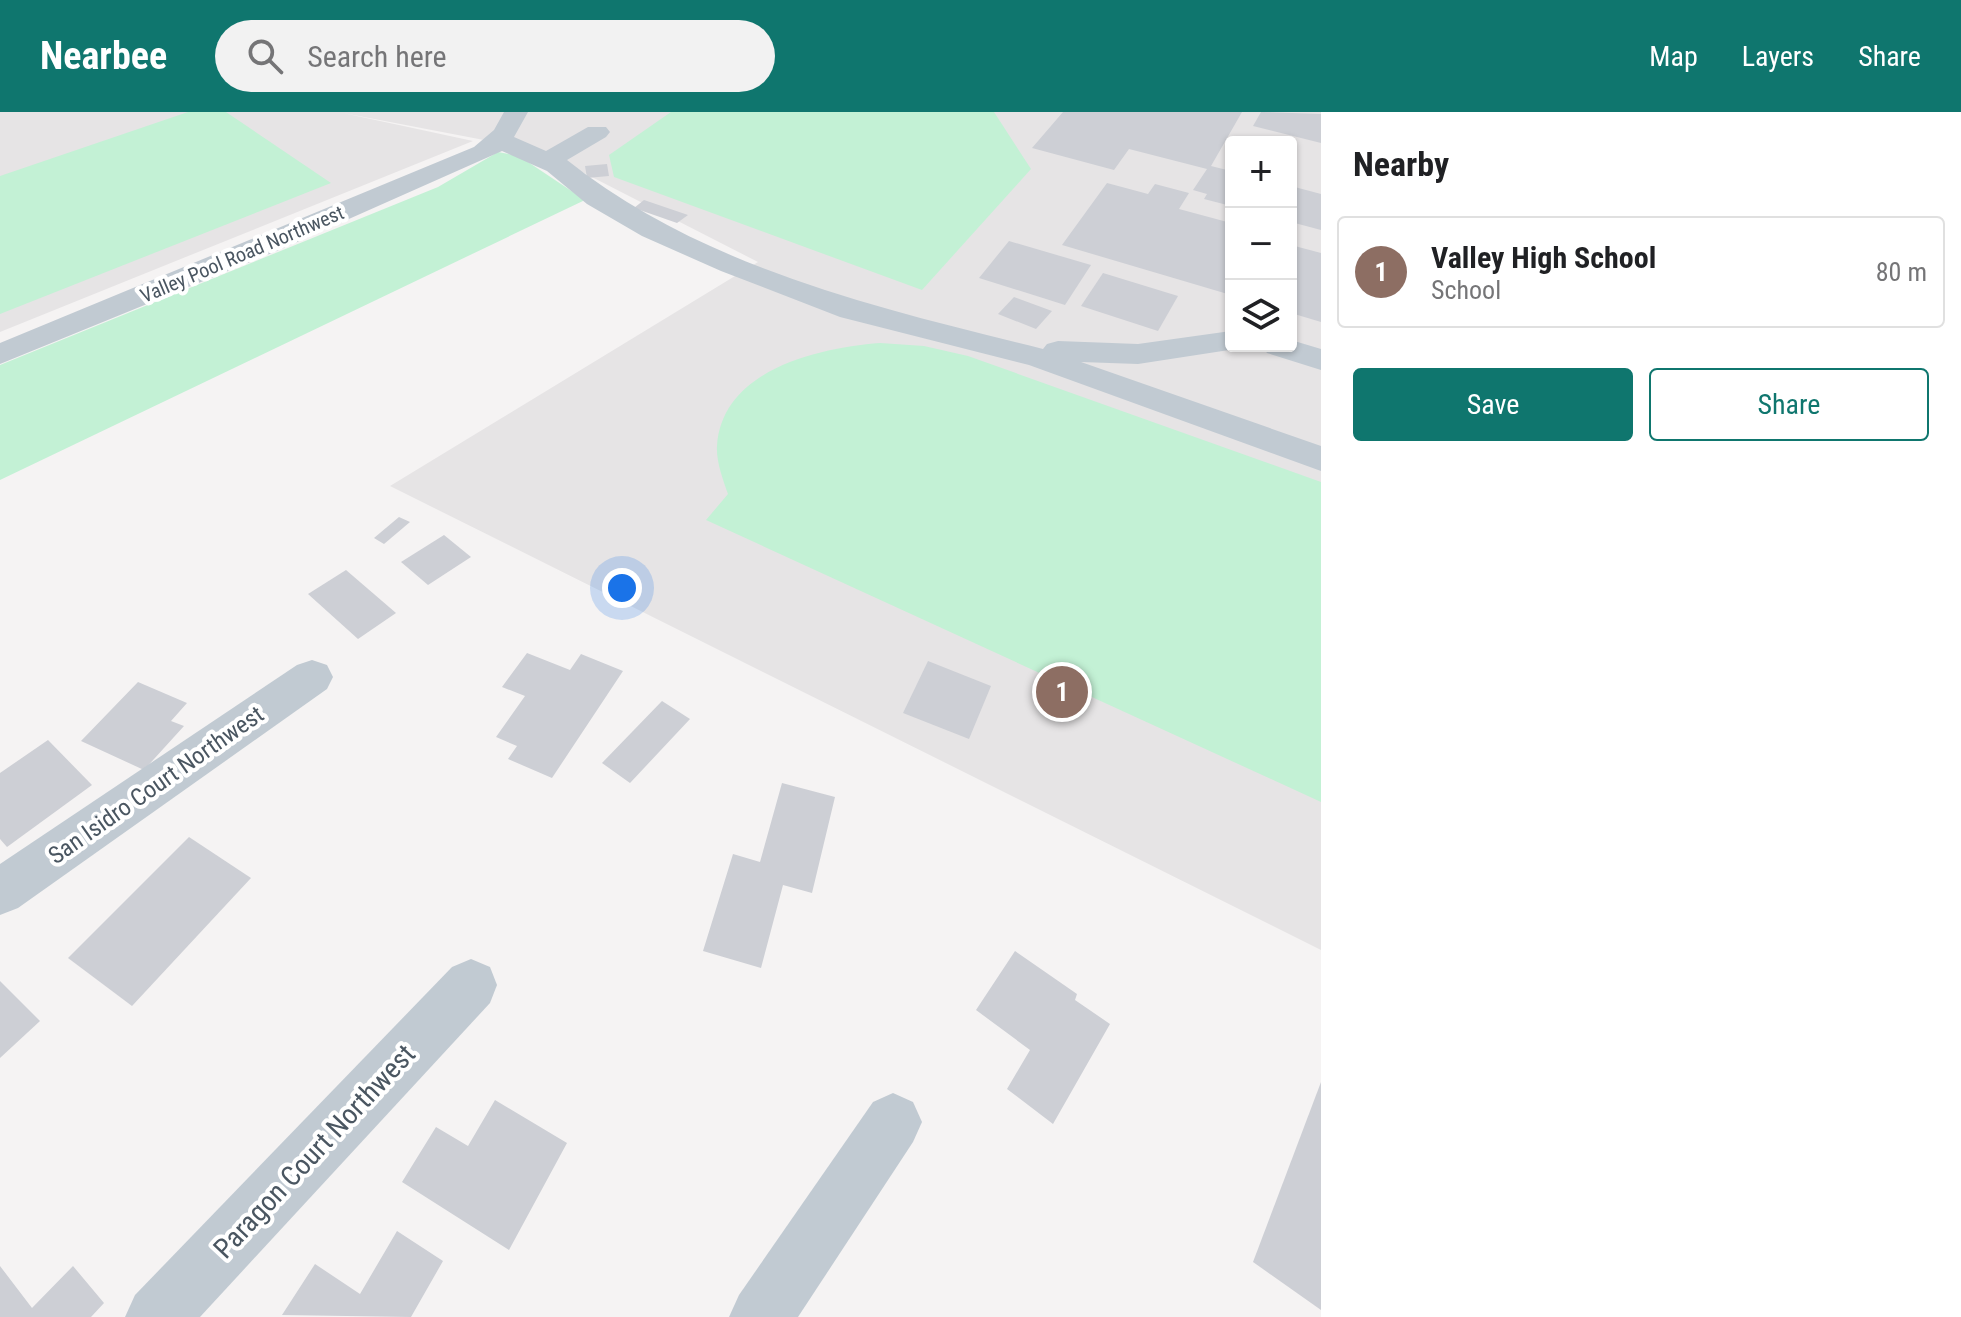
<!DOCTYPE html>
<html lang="en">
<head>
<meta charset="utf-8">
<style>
  :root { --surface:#fff; --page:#f2f2f2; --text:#202124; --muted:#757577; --line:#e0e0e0; --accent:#0f766e }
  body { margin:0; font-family:"Roboto Condensed",sans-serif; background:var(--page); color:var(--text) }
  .controls { position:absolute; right:24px; top:24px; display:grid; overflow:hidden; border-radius:8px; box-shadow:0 2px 6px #0004 }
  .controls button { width:72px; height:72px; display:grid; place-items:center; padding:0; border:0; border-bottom:2px solid var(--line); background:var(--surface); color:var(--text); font:40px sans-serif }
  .you { position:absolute; left:622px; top:476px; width:28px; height:28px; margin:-20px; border:6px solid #fff; border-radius:50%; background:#1a73e8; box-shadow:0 0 0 12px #1a73e833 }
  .badge { display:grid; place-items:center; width:52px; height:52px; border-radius:50%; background:var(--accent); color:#fff; font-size:26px; font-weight:700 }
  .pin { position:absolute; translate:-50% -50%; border:4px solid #fff; box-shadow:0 2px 8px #0006 }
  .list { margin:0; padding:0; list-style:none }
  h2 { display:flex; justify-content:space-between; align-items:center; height:104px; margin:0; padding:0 32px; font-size:34px }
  h2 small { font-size:26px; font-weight:400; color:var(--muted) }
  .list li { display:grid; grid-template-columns:52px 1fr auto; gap:24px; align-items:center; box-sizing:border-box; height:112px; margin:0 16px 16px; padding:0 16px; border:2px solid var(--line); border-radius:8px }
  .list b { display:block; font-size:30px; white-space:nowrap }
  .list p { margin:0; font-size:26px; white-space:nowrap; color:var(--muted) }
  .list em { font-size:26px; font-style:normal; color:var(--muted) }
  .actions { display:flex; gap:16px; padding:24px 32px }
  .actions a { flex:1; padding:18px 0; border:2px solid var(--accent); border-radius:8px; text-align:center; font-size:28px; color:var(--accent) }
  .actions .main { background:var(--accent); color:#fff }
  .icon { flex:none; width:44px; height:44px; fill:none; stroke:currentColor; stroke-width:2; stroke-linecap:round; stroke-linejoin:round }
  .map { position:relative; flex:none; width:1321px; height:1205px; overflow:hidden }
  header { display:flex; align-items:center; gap:48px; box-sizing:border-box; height:112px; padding:0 40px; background:var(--accent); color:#fff }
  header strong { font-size:38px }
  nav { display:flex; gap:44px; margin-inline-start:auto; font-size:28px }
  .search { width:560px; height:72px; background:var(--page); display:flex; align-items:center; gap:20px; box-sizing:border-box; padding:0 28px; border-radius:44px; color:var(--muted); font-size:30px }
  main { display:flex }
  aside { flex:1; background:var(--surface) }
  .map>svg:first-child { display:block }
</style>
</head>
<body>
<header>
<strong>Nearbee</strong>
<div class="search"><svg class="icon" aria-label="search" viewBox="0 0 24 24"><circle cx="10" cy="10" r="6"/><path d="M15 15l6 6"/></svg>Search here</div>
<nav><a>Map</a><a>Layers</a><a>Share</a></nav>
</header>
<main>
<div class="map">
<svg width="1321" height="1205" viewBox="0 0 1321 1205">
  <rect width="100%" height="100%" fill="#f5f3f3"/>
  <path fill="#e6e4e5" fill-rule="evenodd" d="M0,0H1321V838L390,374L758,150L541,39L343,1L473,29L0,220ZM1231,30H1291V234H1231Z"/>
  <g fill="#c3f1d5">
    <polygon points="188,0 226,0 331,71 0,202 0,64"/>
    <polygon points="671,0 994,0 1031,57 922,178 614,65 609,43"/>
    <polygon points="498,40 519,44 585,88 0,368 0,253 438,75"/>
    <path d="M880,231L924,234L968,244L1321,370V690L706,408L728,382C723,368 716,349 717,334C722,257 819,236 880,231Z"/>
  </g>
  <g fill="#cdcfd5">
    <polygon points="1063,0 1242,0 1211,54 1231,59 1231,94 1204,87 1207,82 1193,78 1207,57 1129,37 1114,58 1032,36"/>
    <polygon points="1261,0 1321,2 1321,31 1253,14"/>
    <polygon points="607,52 609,64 587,66 585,54"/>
    <polygon points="1107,71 1148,82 1155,72 1189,81 1179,97 1231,111 1231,183 1062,133"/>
    <polygon points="1291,74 1321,82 1321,118 1291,110"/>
    <polygon points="644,88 688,103 677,111 634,96"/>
    <polygon points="1009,129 1091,153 1065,193 979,166"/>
    <polygon points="1291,133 1321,141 1321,210 1291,201"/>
    <polygon points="1103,161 1178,184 1158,219 1081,194"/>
    <polygon points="1014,185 1052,199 1036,217 998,202"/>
    <polygon points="399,405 410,410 384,432 374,426"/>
    <polygon points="444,423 471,445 428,473 401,450"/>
    <polygon points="346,458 396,501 358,527 308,482"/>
    <polygon points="527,541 570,558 581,542 623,559 552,666 508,647 517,634 496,625 525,584 502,575"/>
    <polygon points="928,549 991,574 969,627 903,601"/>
    <polygon points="138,570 187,591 171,609 184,614 144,658 81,629"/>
    <polygon points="662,589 690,607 630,671 602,651"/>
    <polygon points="48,628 92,673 7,735 0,727 0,661"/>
    <polygon points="782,671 835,685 812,781 783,773 761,856 703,839 733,742 760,750"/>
    <polygon points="189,725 251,766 132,894 68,846"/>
    <polygon points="1015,839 1077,882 1075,888 1110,912 1053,1012 1007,977 1030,938 976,898"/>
    <polygon points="0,869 40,909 0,946"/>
    <polygon points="1321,970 1321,1198 1253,1150"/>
    <polygon points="495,988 567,1031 509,1138 402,1070 436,1015 468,1034"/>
    <polygon points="397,1119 443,1149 411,1205 282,1203 315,1152 360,1182"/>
    <polygon points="0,1154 32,1196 73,1154 104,1191 91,1205 0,1205"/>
  </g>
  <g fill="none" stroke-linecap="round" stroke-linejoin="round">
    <g fill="#c1cad2" fill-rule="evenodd">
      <path d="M504,0H528L514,25L546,39L588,15H606L610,20L606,25L567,48C703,156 878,196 1043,237L1047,232L1058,229L1138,232L1231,219V234L1242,236L1138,252L1081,250L1321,334V359L1029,253L840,205L721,159L642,124L587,92L547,59L502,39L279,138L0,252V231L474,35L494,18Z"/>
      <polygon points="1291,228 1321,237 1321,258 1267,241 1262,234 1291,234"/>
      <polygon points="312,548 327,553 333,565 327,577 18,796 0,803 0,752 297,553"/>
      <polygon points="471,847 490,855 497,873 490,891 200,1205 125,1205 135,1183 452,855"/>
      <polygon points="893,981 913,990 922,1010 913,1030 798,1205 729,1205 739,1183 873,990"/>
    </g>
  </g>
  <g text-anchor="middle" stroke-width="8" stroke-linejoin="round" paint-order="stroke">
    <g font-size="20" fill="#4a5661" stroke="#fff">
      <text transform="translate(242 142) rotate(-23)" y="7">Valley Pool Road Northwest</text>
    </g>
    <g font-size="24" fill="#4a5661" stroke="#fff">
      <text transform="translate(156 673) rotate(-35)" y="8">San Isidro Court Northwest</text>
    </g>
    <g font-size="28" fill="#4a5661" stroke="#fff">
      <text transform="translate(314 1039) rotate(-47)" y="10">Paragon Court Northwest</text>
    </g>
  </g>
</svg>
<div class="controls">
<button>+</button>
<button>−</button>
<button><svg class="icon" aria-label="layers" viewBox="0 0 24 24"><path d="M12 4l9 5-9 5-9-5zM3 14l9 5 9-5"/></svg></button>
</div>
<div class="you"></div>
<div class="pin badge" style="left:1062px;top:580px;background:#8d6e63">1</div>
</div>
<aside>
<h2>Nearby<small></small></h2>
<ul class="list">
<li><span class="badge" style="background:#8d6e63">1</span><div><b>Valley High School</b><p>School</p></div><em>80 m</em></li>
</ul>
<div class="actions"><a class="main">Save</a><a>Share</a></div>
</aside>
</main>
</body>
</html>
